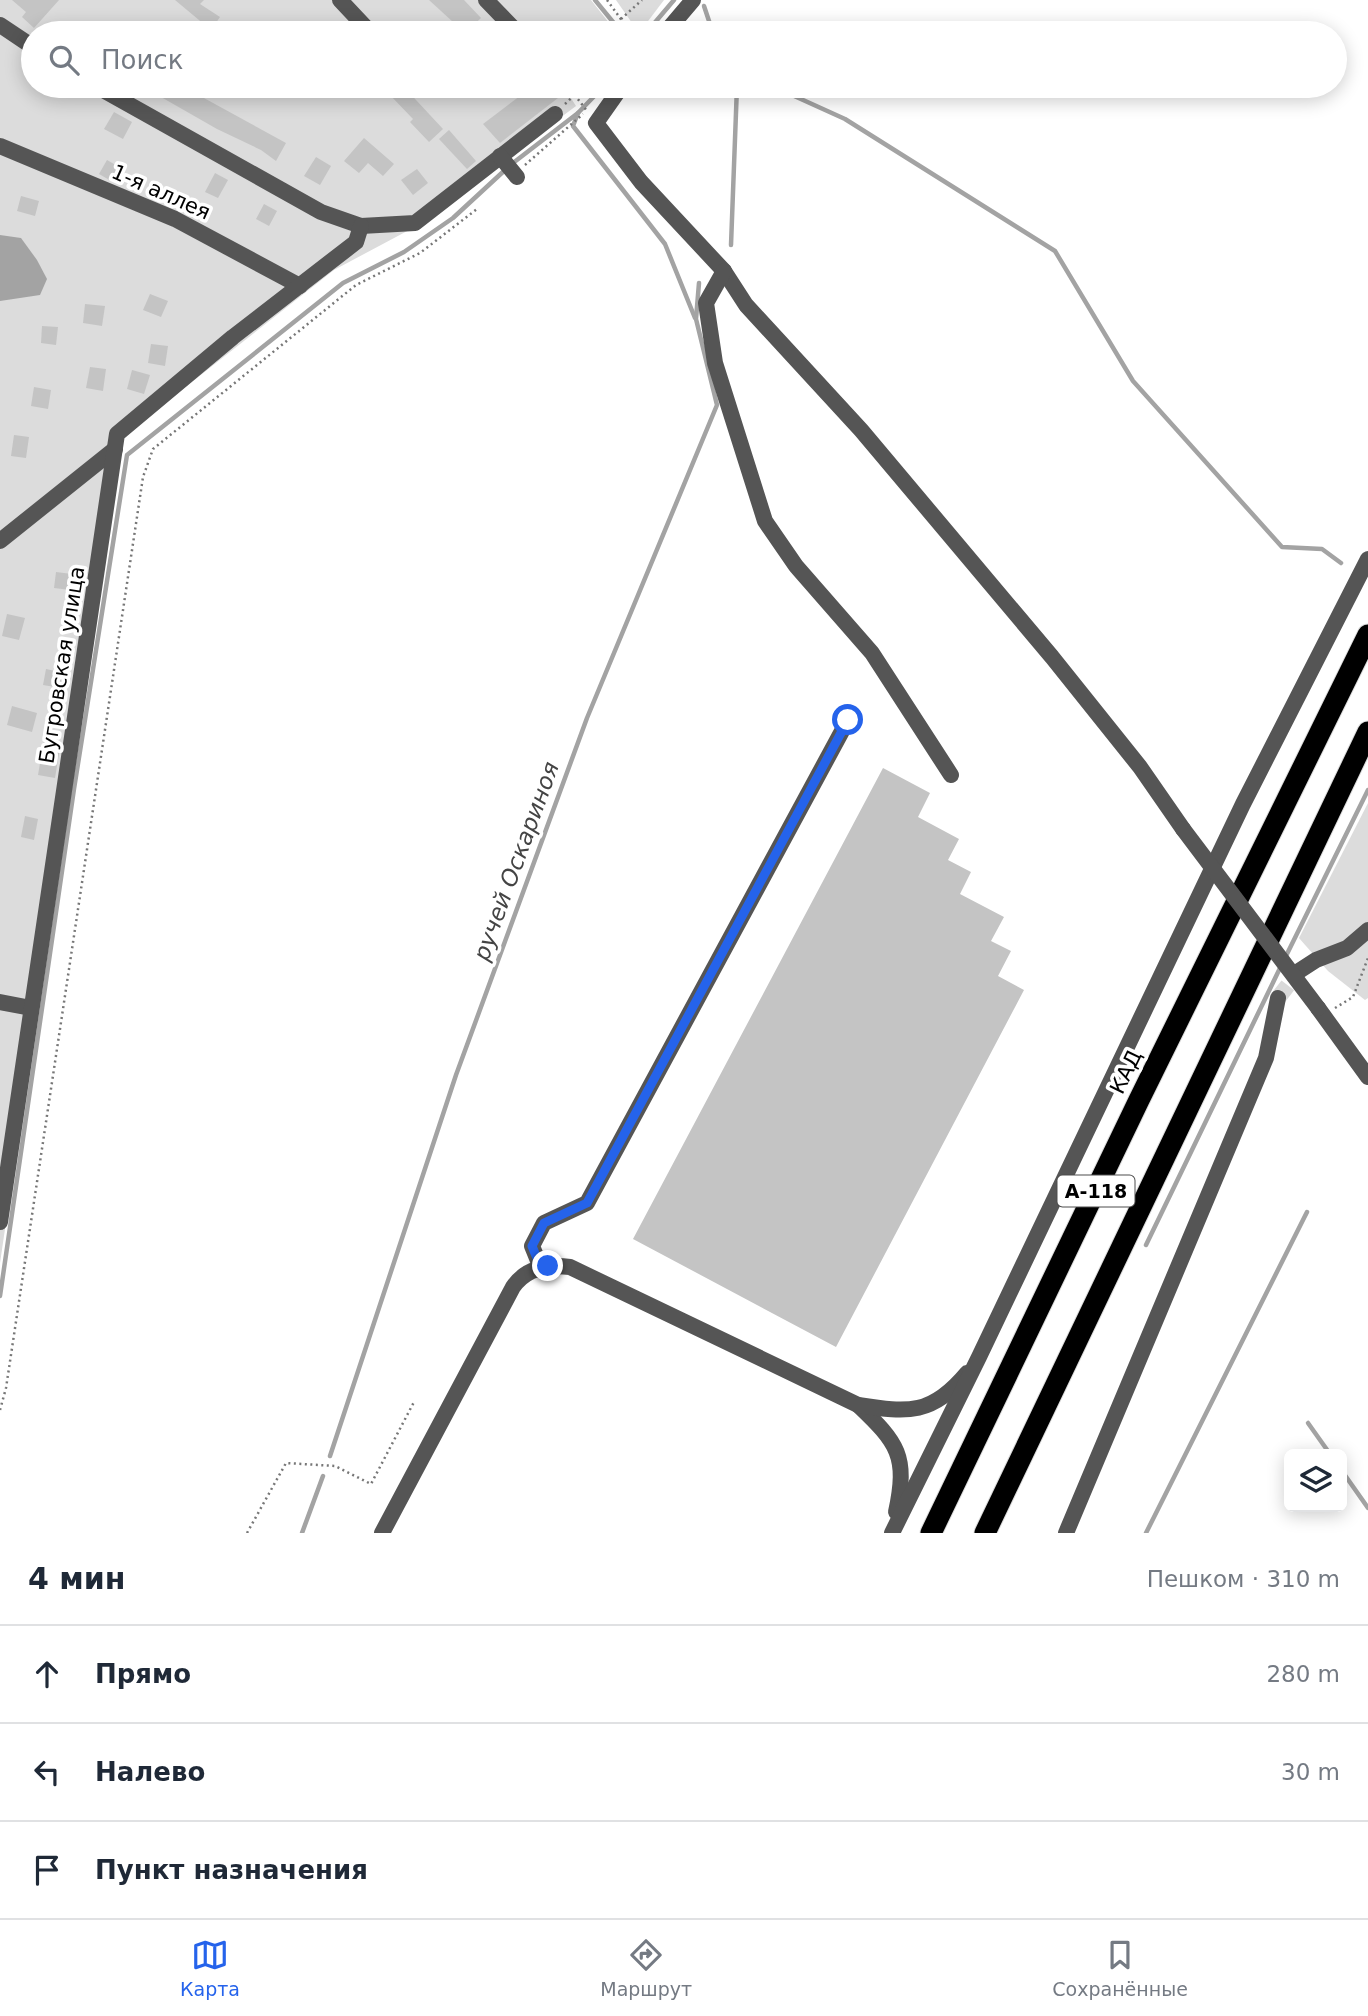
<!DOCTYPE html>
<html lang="ru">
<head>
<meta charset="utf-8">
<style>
  :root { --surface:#fff; --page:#f2f2f3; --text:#1f2937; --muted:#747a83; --line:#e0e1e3; --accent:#2563eb }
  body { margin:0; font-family:"DejaVu Sans",sans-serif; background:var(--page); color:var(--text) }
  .controls { position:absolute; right:21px; bottom:21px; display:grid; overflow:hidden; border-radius:10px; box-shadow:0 4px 18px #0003 }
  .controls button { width:63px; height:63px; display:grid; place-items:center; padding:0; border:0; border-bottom:2px solid var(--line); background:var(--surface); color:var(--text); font:35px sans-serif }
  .stop { position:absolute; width:21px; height:21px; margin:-16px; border:5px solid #2563eb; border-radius:50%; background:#fff }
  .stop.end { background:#2563eb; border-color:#fff; box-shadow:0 2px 7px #0008 }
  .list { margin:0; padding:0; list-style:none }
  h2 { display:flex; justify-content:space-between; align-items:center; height:91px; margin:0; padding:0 28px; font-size:30px }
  h2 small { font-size:23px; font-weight:400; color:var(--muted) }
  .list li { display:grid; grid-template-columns:46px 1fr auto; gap:21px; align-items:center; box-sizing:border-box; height:98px; padding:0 28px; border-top:2px solid var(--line) }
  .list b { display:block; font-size:26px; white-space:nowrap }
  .list em { font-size:23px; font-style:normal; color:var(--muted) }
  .icon { flex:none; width:38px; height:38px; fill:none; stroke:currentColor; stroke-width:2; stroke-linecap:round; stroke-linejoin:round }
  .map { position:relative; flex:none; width:1368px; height:1533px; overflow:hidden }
  .search { position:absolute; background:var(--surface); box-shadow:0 4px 18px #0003; left:21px; right:21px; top:21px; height:77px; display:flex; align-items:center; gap:18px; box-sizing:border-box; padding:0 24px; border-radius:38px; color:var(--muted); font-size:26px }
  .sheet { height:385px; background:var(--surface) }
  nav { display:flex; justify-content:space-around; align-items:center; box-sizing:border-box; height:98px; border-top:2px solid var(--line); background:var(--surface); font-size:19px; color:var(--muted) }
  nav a { display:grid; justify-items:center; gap:4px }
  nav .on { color:var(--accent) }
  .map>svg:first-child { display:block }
</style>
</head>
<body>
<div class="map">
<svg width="1368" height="1533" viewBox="0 0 1368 1533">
  <rect width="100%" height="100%" fill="#fff"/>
  <g fill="#dcdcdc">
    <polygon points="0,0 591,0 617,33 33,33 33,86 563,86 576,106 411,229 334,270 122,437 0,1263"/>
    <polygon points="616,0 664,0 639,33"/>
    <polygon points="1368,803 1368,998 1365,1000 1328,971 1299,938"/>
  </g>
  <polygon fill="#a3a3a3" points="0,235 21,238 37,260 47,279 40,295 0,301"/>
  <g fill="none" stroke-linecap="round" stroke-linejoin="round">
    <g stroke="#a3a3a3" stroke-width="4.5">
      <polyline points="595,0 622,33"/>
      <polyline points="704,6 713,33"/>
      <polyline points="646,33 674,0"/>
      <polyline points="754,86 781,90 845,119 1055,251 1133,381 1282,547 1322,549 1341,563"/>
      <polyline points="578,113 604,86"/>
      <polyline points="513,163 578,113 573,126 665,244 695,318"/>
      <polyline points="731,245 737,86"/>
      <polyline points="1285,958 1368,790"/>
      <polyline points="1146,1245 1281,966"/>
      <polyline points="0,1296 74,789 127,455 343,283 404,252 453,218 505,170"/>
      <polyline points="1308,1423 1330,1454"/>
      <polyline points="330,1456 456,1075 587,718 717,405 696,319 699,283"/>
      <polyline points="1342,1471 1368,1508"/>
      <polyline points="302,1533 323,1476"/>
      <polyline points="1146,1533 1307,1212"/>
    </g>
  </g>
  <g fill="#c4c4c4">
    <polygon points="12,0 59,0 34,28 22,17 26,12"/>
    <polygon points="175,0 204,0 200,4 220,17 211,30"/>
    <polygon points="429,0 464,0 481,18 465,33"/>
    <polygon points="167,86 182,86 286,143 276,161 261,150 217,129 161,97"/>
    <polygon points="400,86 403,86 443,129 429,142 410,122 413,119 390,95"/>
    <polygon points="533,86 548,86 558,98 500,143 483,124"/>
    <polygon points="114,112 132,122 123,139 104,129"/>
    <polygon points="449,130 476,161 467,169 439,139"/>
    <polygon points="364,138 394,164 383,176 368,163 359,173 344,161"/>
    <polygon points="316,157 331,166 320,185 304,176"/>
    <polygon points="107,160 121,168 113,182 99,174"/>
    <polygon points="417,169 428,183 413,195 401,180"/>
    <polygon points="215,173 228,180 218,198 205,192"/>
    <polygon points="21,196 39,201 35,216 17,211"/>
    <polygon points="264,204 277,211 269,226 256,219"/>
    <polygon points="150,294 168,301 161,317 143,310"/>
    <polygon points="85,304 105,306 102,326 83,323"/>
    <polygon points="42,326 58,327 56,345 41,343"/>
    <polygon points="151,344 168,346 165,366 148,363"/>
    <polygon points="90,367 106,369 103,391 86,388"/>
    <polygon points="132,370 150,375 144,394 127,389"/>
    <polygon points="34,387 51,390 48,409 31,406"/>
    <polygon points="14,435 29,437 26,458 11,456"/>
    <polygon points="56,572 72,574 70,590 54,588"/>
    <polygon points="7,614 25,618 19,640 2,636"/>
    <polygon points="46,669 64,673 61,688 43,685"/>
    <polygon points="12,706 37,713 32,732 7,725"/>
    <polygon points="44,739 61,742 55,778 38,775"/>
    <polygon points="883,768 930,793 918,817 959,839 948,860 971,872 960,894 1004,917 991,941 1011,951 998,976 1024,990 836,1347 633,1239"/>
    <polygon points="25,816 38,819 34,840 21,837"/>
  </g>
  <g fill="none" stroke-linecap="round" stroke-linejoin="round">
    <polyline stroke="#d9d9d9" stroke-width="16" stroke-dasharray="16 8" stroke-linecap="butt" points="1278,998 1299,971"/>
    <g stroke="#dbdbdb" stroke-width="23">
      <g id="highway">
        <polyline points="931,1533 1139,1100 1368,635"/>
        <polyline points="985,1533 1368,732"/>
      </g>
    </g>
    <g stroke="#777" stroke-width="2.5" stroke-dasharray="2 3.5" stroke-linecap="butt">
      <polyline points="607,0 631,33"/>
      <polyline points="621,19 642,0"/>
      <polyline points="568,86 587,111"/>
      <polyline points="565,104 584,86"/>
      <polyline points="525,165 583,114"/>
      <polyline points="1335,1008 1353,997 1368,958"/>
      <polyline points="0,1410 6,1388 143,477 153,449 356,285 420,253 477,209"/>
      <polyline points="247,1533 286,1463 335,1466 371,1484 414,1402"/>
    </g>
    <g stroke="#555" stroke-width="16">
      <polyline points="340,0 371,33"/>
      <polyline points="486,0 518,33"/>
      <polyline points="0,25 33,47"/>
      <polyline points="665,33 693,0"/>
      <polyline points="96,86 321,212 361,226 415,223 555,114"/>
      <polyline points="622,86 596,123 641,182 724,271 746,305 861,430 1052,657 1140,767 1183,829"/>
      <polyline points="0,146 175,219 300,286"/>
      <polyline points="500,156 517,177"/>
      <polyline points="724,271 706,303 715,363 765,521 796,566 872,653 951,775"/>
      <polyline points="0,541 115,449"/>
      <polyline points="1299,971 1316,960 1347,948 1368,930"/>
      <polyline points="0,1002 31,1008"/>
      <polyline points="1318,1008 1368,1077"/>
      <polyline points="0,1222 117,434 233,337 356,242 361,226"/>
      <polyline points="541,1268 532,1246 544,1223 587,1203 848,720"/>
      <path d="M858,1405C898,1443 908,1456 896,1512"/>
      <path d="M382,1533L513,1287C526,1268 547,1264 570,1267L858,1405C909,1413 932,1415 967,1373"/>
      <polyline points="892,1533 979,1357 1243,804 1368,559"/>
      <polyline points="1066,1533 1266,1058 1278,998"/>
    </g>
    <use href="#highway" stroke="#000" stroke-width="21"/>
    <polyline stroke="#555" stroke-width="16" points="1183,829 1318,1008"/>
  </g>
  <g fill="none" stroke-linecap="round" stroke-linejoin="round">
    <polyline stroke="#2563eb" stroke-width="9" points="548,1266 541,1268 532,1246 544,1223 587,1203 848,720"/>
  </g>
  <g text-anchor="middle" stroke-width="7" stroke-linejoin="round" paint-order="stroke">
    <rect fill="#fff" stroke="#4c4c4c" stroke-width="2" x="1057.5" y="1175.5" width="77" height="31" rx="5"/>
    <g font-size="19" font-weight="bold" fill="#000">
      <text x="1096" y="1198">А-118</text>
    </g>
    <g font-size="21" fill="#000" stroke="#fff">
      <text transform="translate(161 192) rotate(24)" y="7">1-я аллея</text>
      <text transform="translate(62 665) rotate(-81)" y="7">Бугровская улица</text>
      <text transform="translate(1126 1072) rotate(-64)" y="7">КАД</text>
    </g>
    <g font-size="23" font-style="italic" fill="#444" stroke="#fff">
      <text transform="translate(516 861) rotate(-70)" y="8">ручей Оскариноя</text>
    </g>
  </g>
</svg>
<div class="controls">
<button><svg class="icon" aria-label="layers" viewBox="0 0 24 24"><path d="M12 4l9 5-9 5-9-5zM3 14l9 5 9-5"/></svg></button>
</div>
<div class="stop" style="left:848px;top:720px"></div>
<div class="stop end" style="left:548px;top:1266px"></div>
<div class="search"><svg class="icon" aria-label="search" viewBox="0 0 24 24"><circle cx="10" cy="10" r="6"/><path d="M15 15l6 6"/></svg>Поиск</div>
</div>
<section class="sheet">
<h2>4 мин<small>Пешком · 310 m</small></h2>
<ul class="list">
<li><svg class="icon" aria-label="ahead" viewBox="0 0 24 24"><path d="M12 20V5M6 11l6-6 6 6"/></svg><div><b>Прямо</b></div><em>280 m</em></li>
<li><svg class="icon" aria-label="left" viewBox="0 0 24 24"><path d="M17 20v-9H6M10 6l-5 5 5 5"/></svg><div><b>Налево</b></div><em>30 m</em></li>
<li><svg class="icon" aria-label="arrive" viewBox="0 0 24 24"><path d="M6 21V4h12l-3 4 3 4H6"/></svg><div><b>Пункт назначения</b></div></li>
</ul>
</section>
<nav>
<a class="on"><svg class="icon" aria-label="map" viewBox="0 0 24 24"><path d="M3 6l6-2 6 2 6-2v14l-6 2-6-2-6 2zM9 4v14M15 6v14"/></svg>Карта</a>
<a><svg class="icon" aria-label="directions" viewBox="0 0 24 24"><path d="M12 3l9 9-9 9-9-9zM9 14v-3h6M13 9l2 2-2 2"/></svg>Маршрут</a>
<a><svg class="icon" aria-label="saved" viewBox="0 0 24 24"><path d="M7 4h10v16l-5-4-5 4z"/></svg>Сохранённые</a>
</nav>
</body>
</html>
